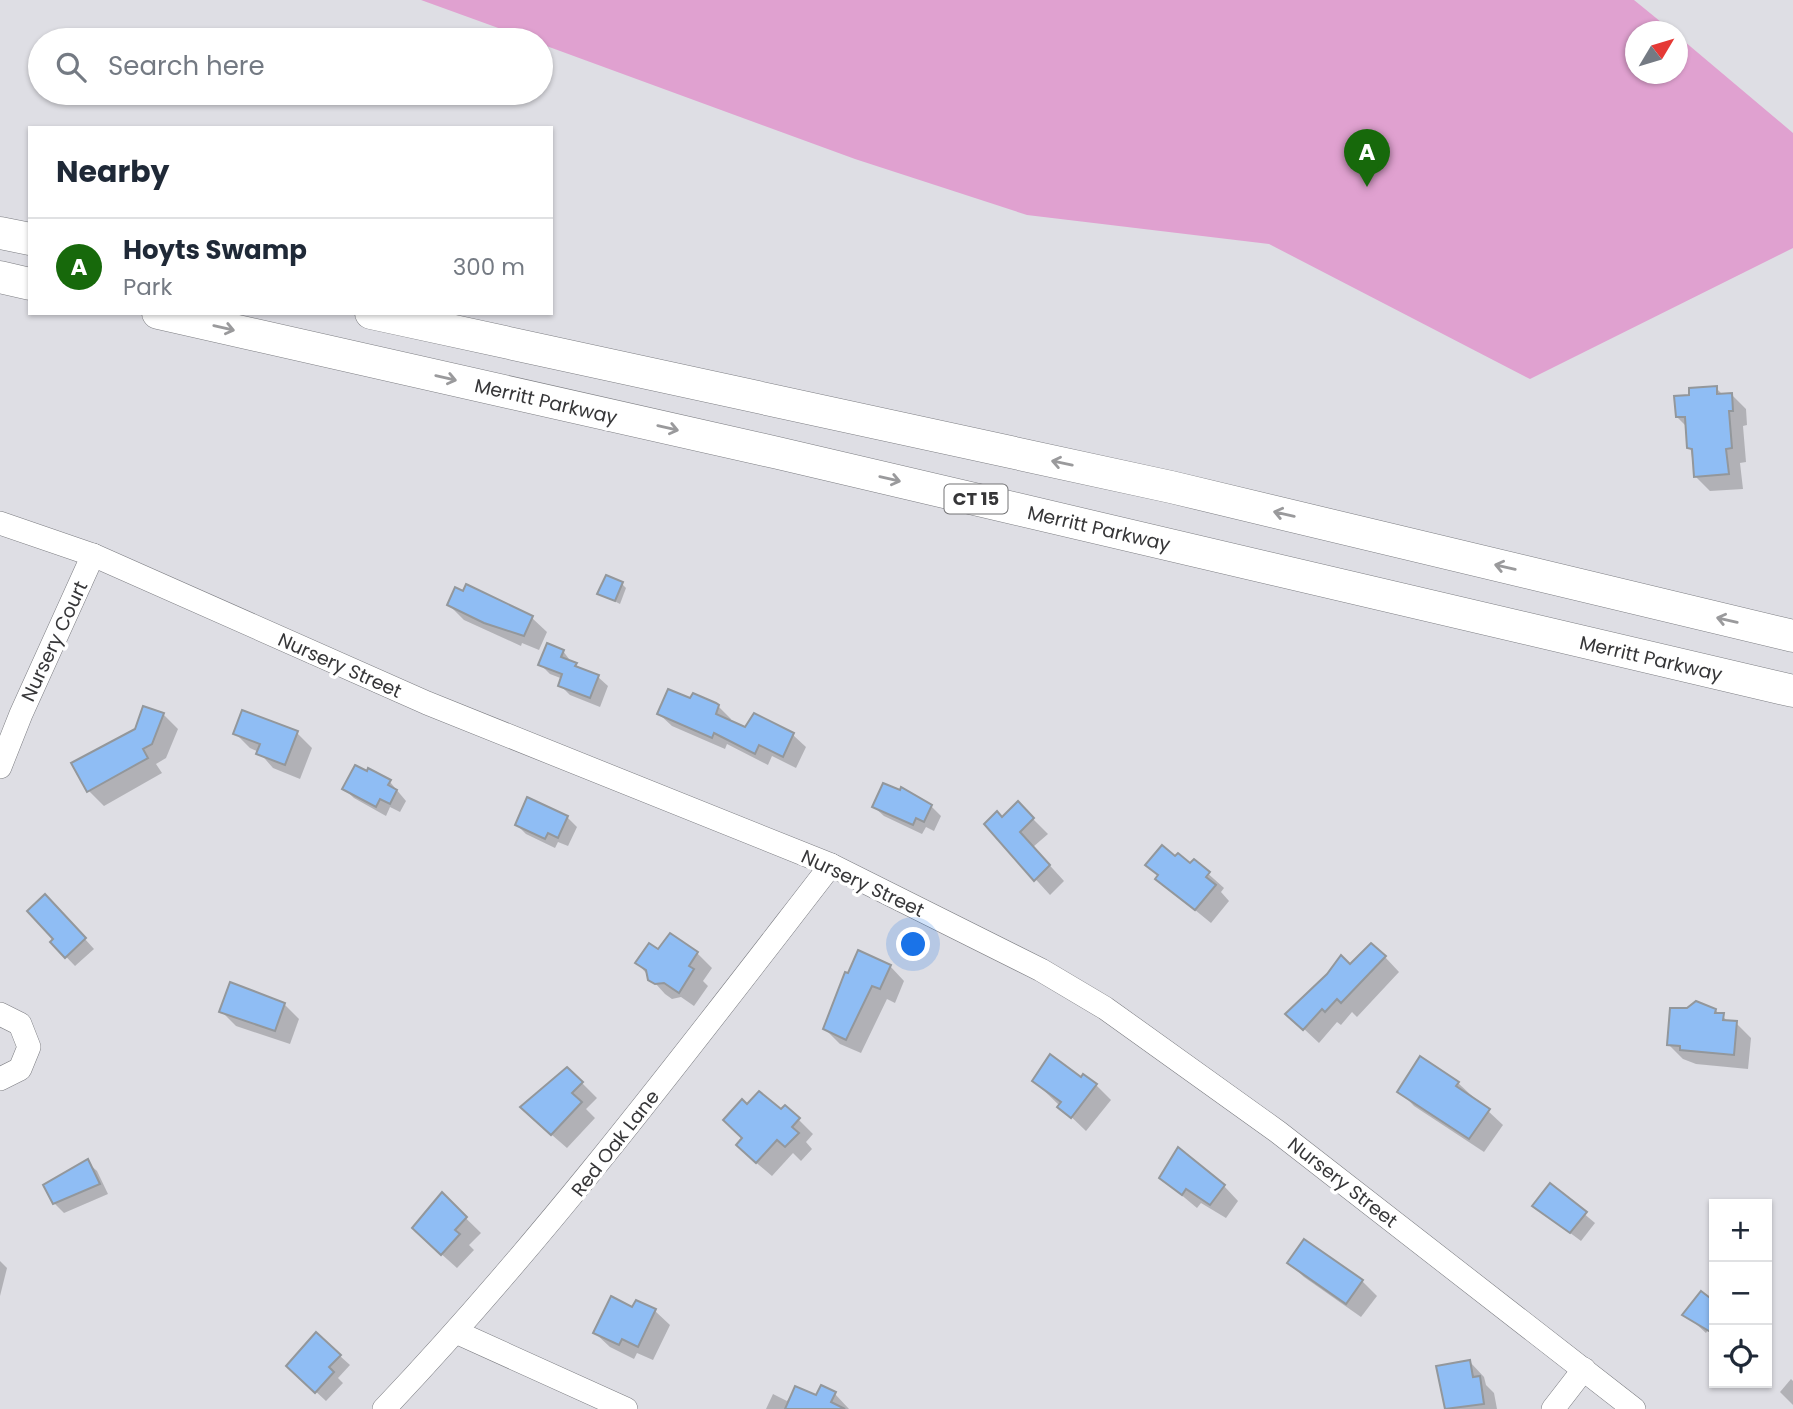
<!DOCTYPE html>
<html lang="en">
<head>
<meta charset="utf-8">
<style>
  :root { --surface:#fff; --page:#f2f2f3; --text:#1f2937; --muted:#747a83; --line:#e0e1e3; --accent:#17690b }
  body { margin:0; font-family:Poppins,sans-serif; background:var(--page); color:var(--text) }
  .controls { position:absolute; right:21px; bottom:21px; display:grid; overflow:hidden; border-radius:0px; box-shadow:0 2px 5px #0004 }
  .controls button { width:63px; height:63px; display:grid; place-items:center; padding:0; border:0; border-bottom:2px solid var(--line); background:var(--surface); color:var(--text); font:35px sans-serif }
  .compass { position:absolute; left:1625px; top:21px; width:63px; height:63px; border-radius:50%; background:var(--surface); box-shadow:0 2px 5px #0004; rotate:52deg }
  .you { position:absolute; left:914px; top:945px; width:24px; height:24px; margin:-18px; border:5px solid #fff; border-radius:50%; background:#1a73e8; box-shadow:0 0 0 10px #1a73e833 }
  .badge { display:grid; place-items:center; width:46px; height:46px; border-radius:50%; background:var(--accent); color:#fff; font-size:23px; font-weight:700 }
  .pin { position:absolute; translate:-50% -58px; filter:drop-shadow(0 2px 4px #0008) }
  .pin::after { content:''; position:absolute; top:37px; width:24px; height:21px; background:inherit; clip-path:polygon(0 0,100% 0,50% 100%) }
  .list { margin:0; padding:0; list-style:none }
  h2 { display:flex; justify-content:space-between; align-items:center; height:91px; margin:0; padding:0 28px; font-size:30px }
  h2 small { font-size:23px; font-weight:400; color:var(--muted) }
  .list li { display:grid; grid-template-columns:46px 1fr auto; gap:21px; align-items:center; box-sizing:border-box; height:98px; padding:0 28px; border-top:2px solid var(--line) }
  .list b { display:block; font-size:26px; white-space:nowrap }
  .list p { margin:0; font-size:23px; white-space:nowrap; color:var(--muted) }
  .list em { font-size:23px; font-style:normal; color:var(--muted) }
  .icon { flex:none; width:38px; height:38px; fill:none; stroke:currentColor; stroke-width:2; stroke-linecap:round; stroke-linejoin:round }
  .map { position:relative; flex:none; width:1793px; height:1409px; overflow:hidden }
  .search { position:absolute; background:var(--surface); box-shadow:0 2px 5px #0004; left:28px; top:28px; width:525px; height:77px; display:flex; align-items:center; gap:18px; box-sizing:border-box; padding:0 24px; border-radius:38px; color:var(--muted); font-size:26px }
  .panel { position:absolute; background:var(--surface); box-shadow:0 2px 5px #0004; left:28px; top:126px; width:525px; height:189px; border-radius:0px }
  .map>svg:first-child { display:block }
</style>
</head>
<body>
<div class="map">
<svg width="1793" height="1409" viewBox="0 0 1793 1409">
  <rect width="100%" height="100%" fill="#dedee4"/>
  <polygon fill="#e0a1d0" points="421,0 1634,0 1672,31 1636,32 1636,74 1678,74 1678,36 1793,133 1793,248 1530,379 1269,244 1027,215 855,159 541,44 541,40 531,40"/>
  <g fill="#0003">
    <polygon points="1716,388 1723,395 1731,394 1746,409 1747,425 1743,426 1746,462 1740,463 1743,489 1710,491 1695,476 1687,427 1677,417 1691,397"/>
    <polygon points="622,584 626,588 620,604 599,593"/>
    <polygon points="449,605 532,618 547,632 539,650 522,643 521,646 464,620"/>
    <polygon points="563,651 572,663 598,677 608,686 600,707 570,695 560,685 563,679 550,674 540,664"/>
    <polygon points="691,701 718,706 731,719 729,722 746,729 793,735 806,747 796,768 772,756 768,765 727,744 725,749 672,726 659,714"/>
    <polygon points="163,714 178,729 166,758 156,764 162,773 104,806 89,791"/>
    <polygon points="235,733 297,733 312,748 300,779 273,768 259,752 250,748"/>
    <polygon points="390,782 406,801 400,812 390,807 386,816 354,798 344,789"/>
    <polygon points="1018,804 1048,834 1033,847 1064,881 1050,895 986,825 1002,820"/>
    <polygon points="931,806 941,816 934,831 926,827 922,834 884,816 874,807"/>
    <polygon points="567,817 577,827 568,846 558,842 555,848 526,834 517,825"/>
    <polygon points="1175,859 1190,865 1194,861 1224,888 1221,892 1229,901 1211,923 1157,879"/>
    <polygon points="55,906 94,949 75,966 52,942 56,939"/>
    <polygon points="659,952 697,953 712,968 703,981 708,986 694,1006 681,997 672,999 665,994 637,963"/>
    <polygon points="1385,957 1399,972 1357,1017 1352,1012 1341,1025 1337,1022 1319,1043 1303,1028 1350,967"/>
    <polygon points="890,966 904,981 895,1003 887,999 861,1053 840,1044 825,1029 849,975"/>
    <polygon points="284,1004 299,1019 290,1044 236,1026 221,1011"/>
    <polygon points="1715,1010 1730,1023 1736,1023 1751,1038 1748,1069 1696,1064 1683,1059 1668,1044"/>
    <polygon points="1082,1080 1096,1085 1111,1100 1086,1131 1034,1081"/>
    <polygon points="1457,1082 1503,1125 1484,1152 1414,1106 1400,1091"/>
    <polygon points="582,1083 597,1098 586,1109 595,1118 567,1148 537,1122"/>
    <polygon points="747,1106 781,1111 798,1119 813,1134 806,1142 812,1149 801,1161 793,1153 772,1176 753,1160 744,1139"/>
    <polygon points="87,1162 97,1171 108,1194 64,1213 54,1203"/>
    <polygon points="1161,1178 1224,1186 1238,1201 1226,1218 1201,1203 1197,1208"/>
    <polygon points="1551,1186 1595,1223 1581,1241 1534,1206"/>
    <polygon points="442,1195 481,1233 469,1245 474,1250 457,1268 429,1243"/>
    <polygon points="0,1261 7,1268 0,1296"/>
    <polygon points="1289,1263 1362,1281 1377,1296 1361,1317 1304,1277"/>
    <polygon points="1701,1293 1714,1305 1714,1335 1708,1330 1706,1333 1685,1314"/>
    <polygon points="633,1309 655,1311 670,1325 653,1360 637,1353 634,1359 610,1347 595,1333"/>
    <polygon points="340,1356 350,1365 338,1378 343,1383 326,1401 298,1375"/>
    <polygon points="1470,1362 1484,1377 1486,1385 1494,1393 1497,1409 1447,1409 1439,1367"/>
    <polygon points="1791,1379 1793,1381 1793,1405 1780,1392"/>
    <polygon points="796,1388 817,1398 835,1394 849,1409 766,1409 773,1394 787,1401"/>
  </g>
  <g fill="#8fbdf4" stroke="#93979b" stroke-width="2">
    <polygon points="1717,386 1717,394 1732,393 1733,411 1729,411 1732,448 1726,449 1729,474 1694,477 1692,449 1687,448 1685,417 1676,417 1674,396 1689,395 1689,388"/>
    <polygon points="606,575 623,582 615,601 597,594"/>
    <polygon points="466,584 533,616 524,636 484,623 447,605 455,587 463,591"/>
    <polygon points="547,643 564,650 561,657 577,663 575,666 599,675 590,698 558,686 562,674 538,665"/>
    <polygon points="668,689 690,698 693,693 716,703 719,705 716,714 745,727 754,713 794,733 783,757 759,745 755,754 714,733 712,738 657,714"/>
    <polygon points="143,706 164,713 152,744 143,749 148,758 87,792 71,763 135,729"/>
    <polygon points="242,710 298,731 285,765 256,754 260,744 233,734"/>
    <polygon points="355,765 367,771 368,768 391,780 388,785 397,790 390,804 380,799 376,807 342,789"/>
    <polygon points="883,783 900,790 901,787 932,805 924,822 916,818 913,825 872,807"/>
    <polygon points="527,797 568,816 558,838 548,833 545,839 515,825"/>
    <polygon points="1018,801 1034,818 1020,832 1050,865 1034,881 984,824 997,811 1002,817"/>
    <polygon points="1162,845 1175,856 1178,853 1190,863 1194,859 1210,872 1206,877 1216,885 1195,910 1155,879 1158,875 1145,865"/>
    <polygon points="45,894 86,938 65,958 50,942 53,939 27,911"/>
    <polygon points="670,933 698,952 689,966 694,969 679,993 664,983 655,984 648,980 646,970 635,963 649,943 658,949"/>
    <polygon points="1371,943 1386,956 1341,1003 1337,999 1325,1012 1322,1009 1303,1030 1285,1014 1327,974 1341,955 1350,964"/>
    <polygon points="858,950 891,965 880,989 872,986 846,1040 823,1029 845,972 848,973"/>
    <polygon points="230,982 285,1003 275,1031 219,1012"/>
    <polygon points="1696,1001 1716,1009 1715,1013 1724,1013 1723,1020 1737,1021 1734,1055 1680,1050 1680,1046 1667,1045 1670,1008 1687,1008"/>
    <polygon points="1050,1054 1081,1077 1083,1074 1097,1084 1071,1118 1057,1107 1061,1102 1032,1081"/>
    <polygon points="1420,1056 1459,1082 1456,1086 1490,1109 1469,1139 1397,1092"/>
    <polygon points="567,1067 583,1082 572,1093 582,1102 551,1135 520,1107"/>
    <polygon points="759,1091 781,1109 785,1105 800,1118 792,1127 799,1133 785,1147 777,1140 756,1163 736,1145 742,1138 723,1120 742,1099 747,1104"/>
    <polygon points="1178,1147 1225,1185 1210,1205 1186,1189 1182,1195 1159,1178"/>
    <polygon points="88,1159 100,1184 53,1204 43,1185"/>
    <polygon points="1550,1183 1587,1212 1570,1233 1532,1206"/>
    <polygon points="442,1192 467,1217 455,1230 460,1234 441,1255 412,1228"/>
    <polygon points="1304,1239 1363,1280 1346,1304 1287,1263"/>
    <polygon points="1701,1291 1714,1301 1714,1334 1682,1315"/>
    <polygon points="611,1296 632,1307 636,1300 656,1309 638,1347 622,1339 619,1345 593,1333"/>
    <polygon points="316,1332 341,1355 329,1367 334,1372 315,1393 286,1366"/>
    <polygon points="1470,1360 1473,1377 1480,1376 1484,1404 1445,1409 1436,1366"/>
    <polygon points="821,1385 836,1392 831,1402 845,1409 785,1409 795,1386 816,1395"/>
  </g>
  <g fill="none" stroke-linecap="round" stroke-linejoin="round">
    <g stroke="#7b7c81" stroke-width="24">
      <g id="minor">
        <polyline points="0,523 93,555 427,703 831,865 1041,970 1105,1008 1278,1132 1634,1409"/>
        <polyline points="0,767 21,714 93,555"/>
        <polyline points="0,1014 20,1024 29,1047 20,1069 0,1079"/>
        <polyline points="456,1332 626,1409"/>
        <path d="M384,1409C546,1238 687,1051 831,865"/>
        <polyline points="1553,1409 1584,1369"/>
      </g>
    </g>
    <g stroke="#7b7c81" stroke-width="33">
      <g id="highway">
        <polyline points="0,233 30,239"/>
        <polyline points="0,277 30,284"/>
        <polyline points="158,313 778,453 1793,691"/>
        <polyline points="371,313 1171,487 1793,636"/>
      </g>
    </g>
    <use href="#minor" stroke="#fff" stroke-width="23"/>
    <use href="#highway" stroke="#fff" stroke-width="32"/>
  </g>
  <defs><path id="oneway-shaft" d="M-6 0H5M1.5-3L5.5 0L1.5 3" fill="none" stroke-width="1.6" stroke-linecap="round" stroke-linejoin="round" transform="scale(1.75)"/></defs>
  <g stroke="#9a9a9c">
    <use href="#oneway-shaft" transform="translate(224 328) rotate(13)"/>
    <use href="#oneway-shaft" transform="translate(446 378) rotate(13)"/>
    <use href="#oneway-shaft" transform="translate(668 428) rotate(13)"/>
    <use href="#oneway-shaft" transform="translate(1062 463) rotate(-168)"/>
    <use href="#oneway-shaft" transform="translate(890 479) rotate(13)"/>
    <use href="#oneway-shaft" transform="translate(1284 514) rotate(-167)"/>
    <use href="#oneway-shaft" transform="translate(1505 567) rotate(-167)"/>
    <use href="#oneway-shaft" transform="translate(1727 620) rotate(-167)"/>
  </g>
  <g text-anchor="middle" stroke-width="7" stroke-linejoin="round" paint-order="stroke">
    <rect fill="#fff" stroke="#727274" stroke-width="2" x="944.5" y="484.5" width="63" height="29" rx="5"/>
    <g font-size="18" font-weight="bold" fill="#363638">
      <text x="976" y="505">CT 15</text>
    </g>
    <g font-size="19" fill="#363638" stroke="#fff">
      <text transform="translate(546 401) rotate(13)" y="7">Merritt Parkway</text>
      <text transform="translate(1099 528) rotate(13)" y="7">Merritt Parkway</text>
      <text transform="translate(54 641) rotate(-65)" y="7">Nursery Court</text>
      <text transform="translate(1651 658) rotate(13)" y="7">Merritt Parkway</text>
      <text transform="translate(340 665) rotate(24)" y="7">Nursery Street</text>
      <text transform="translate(863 883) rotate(25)" y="7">Nursery Street</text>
      <text transform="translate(615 1143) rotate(-52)" y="7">Red Oak Lane</text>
      <text transform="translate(1343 1182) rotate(38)" y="7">Nursery Street</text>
    </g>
  </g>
</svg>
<div class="controls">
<button>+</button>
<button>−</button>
<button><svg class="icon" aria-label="locate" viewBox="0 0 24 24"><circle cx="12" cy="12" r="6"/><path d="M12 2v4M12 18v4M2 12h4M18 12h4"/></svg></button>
</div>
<svg class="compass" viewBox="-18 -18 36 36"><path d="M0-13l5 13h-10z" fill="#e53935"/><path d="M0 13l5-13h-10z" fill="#747a83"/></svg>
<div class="you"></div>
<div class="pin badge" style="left:1367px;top:187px">A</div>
<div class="search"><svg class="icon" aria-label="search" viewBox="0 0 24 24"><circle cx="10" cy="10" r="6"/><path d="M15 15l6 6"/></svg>Search here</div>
<section class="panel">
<h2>Nearby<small></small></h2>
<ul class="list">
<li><span class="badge">A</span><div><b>Hoyts Swamp</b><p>Park</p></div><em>300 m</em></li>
</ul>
</section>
</div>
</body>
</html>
